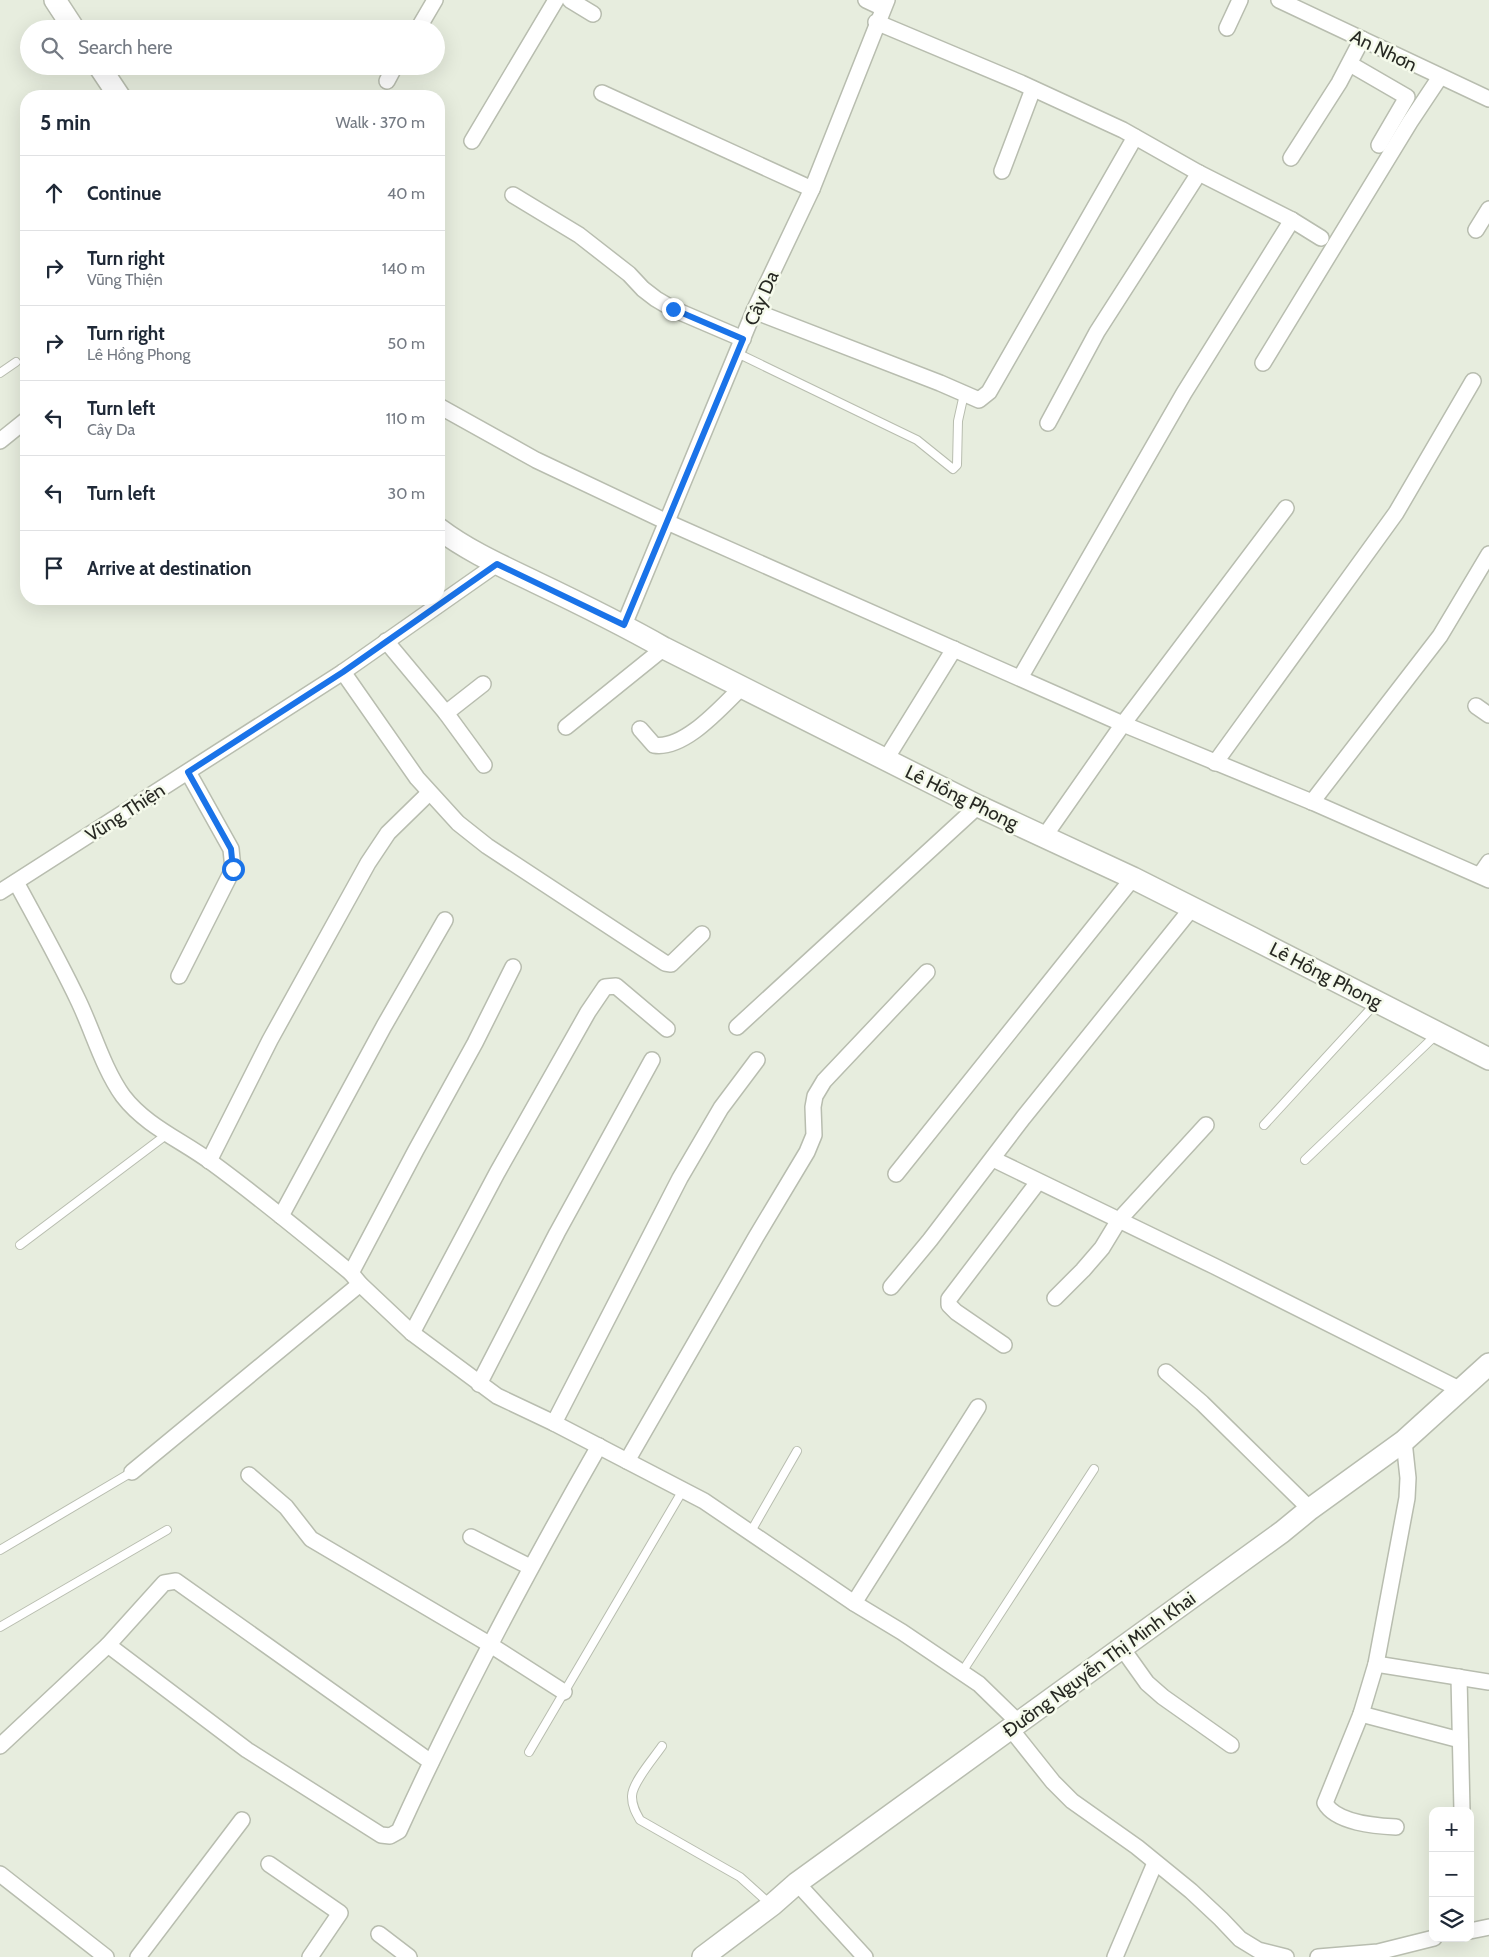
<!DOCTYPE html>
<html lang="en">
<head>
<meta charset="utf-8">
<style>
  :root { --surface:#fff; --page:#f6f6f7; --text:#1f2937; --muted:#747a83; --line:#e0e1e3 }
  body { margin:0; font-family:Cabin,sans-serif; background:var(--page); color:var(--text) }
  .controls { position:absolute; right:15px; bottom:15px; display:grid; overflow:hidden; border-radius:10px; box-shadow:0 5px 20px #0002 }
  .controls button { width:45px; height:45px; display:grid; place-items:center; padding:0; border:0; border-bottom:1px solid var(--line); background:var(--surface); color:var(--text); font:25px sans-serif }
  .stop { position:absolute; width:15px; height:15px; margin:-11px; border:4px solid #1a73e8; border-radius:50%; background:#fff }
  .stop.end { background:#1a73e8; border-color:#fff; box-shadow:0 1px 5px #0008 }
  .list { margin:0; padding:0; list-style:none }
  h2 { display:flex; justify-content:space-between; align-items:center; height:65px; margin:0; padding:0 20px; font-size:21px }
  h2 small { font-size:16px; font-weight:400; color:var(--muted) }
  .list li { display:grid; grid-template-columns:32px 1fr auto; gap:15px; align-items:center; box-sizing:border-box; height:75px; padding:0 20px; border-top:1px solid var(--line) }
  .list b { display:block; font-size:19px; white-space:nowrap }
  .list p { margin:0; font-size:16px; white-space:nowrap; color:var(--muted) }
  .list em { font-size:16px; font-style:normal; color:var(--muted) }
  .icon { flex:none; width:28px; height:28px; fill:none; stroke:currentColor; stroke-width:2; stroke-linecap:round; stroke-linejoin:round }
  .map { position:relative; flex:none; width:1489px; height:1957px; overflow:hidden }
  .search { position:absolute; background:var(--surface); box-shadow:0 5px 20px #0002; left:20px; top:20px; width:425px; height:55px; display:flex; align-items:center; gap:12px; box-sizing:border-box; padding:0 18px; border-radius:28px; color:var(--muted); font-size:19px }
  .panel { position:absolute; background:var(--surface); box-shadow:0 5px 20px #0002; left:20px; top:90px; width:425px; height:515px; border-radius:20px }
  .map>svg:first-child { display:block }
</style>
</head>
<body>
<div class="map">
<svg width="1489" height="1957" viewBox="0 0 1489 1957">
  <rect width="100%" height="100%" fill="#e7edde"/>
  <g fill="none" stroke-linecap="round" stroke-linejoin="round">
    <g stroke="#b8bdaf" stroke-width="10">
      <g id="lane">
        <polyline points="737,353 917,440 953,469 957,465 958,421 964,394"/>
        <polyline points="0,373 16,362"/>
        <polyline points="1264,1125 1376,1003"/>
        <polyline points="1305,1160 1437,1034"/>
        <polyline points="20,1245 166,1135"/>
        <polyline points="750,1533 797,1451"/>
        <polyline points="0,1550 132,1472"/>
        <polyline points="0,1627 167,1530"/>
        <polyline points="962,1672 1094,1469"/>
        <path d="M662,1746C654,1758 631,1784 632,1797C632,1806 636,1813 640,1820L740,1877L770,1904"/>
        <polyline points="529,1752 683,1490"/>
      </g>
    </g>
    <g stroke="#b8bdaf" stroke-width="18">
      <g id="street">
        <polyline points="570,0 593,14"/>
        <polyline points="866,0 883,8"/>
        <polyline points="1279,0 1489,99"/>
        <polyline points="876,22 1021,83 1123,130 1199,173 1292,220 1321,238"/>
        <polyline points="1227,28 1240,0"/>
        <polyline points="418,29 435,0"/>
        <polyline points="1350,64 1407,97 1379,145"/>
        <polyline points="387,81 395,66"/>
        <polyline points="602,93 812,189"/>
        <polyline points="472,141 556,0"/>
        <polyline points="1291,158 1339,83 1362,39"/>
        <polyline points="1002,171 1033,89"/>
        <polyline points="513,195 579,235 629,274 643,289 656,299 673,309 743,339"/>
        <polyline points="1476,230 1489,209"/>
        <polyline points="754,311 940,383 979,400 989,392 1135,137"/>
        <polyline points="1263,363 1410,122 1440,77"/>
        <polyline points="439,406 536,460 667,522 1123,724 1312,802 1489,880"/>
        <polyline points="1048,423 1097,332 1199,173"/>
        <polyline points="0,441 26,420"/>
        <polyline points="624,625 754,311 812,189 887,0"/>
        <polyline points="386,641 446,713 484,765"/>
        <polyline points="343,672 417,778 458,823 487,846 665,963 671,964 702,934"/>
        <polyline points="1020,678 1184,393 1292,220"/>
        <polyline points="1476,706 1489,715"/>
        <polyline points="446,713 483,684"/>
        <polyline points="566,727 664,648"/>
        <path d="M640,729L654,745C685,750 722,706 743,686"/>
        <polyline points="886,759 954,649"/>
        <polyline points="1215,763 1396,513 1473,381"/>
        <polyline points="1312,802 1440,636 1489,554"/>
        <polyline points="1044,837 1123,724 1286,508"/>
        <polyline points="1480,875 1489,862"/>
        <path d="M16,882C37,921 59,960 78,1000C93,1031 103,1068 123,1096C146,1126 181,1140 211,1162C259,1197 305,1235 351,1273L360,1284L412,1333L497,1396L554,1423L704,1501L854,1603L902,1632L979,1684L1018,1722"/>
        <polyline points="0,892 343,672 497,564"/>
        <polyline points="179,976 233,869 231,849 188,772"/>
        <polyline points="737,1027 978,806"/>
        <polyline points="993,1159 1214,1266 1461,1390"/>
        <polyline points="209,1161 270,1040 368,863 388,833 429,793"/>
        <polyline points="896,1174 1133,878"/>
        <polyline points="281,1216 384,1026 445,920"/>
        <polyline points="351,1273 416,1150 475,1043 513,967"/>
        <polyline points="891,1287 930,1240 1023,1118 1192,908"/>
        <polyline points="1055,1298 1083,1270 1102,1248 1119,1220 1206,1125"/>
        <polyline points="412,1333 497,1173 588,1012 605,987 616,986 667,1029"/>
        <polyline points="1004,1345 956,1312 949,1305 949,1299 1038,1182"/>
        <polyline points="1166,1372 1202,1403 1310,1509"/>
        <polyline points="479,1384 557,1233 652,1060"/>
        <polyline points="554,1423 680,1178 721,1108 757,1060"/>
        <polyline points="627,1461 756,1237 807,1152 814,1135 813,1107 815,1096 824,1081 927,972"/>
        <polyline points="132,1472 360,1284"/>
        <polyline points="249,1475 286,1507 311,1539 489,1644 564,1692"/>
        <polyline points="471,1537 530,1567"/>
        <polyline points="854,1603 978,1407"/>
        <path d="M108,1645L247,1750L381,1835L390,1836L399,1831C459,1699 527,1572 599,1446"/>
        <polyline points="1122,1648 1147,1683 1163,1697 1231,1745"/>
        <polyline points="1376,1664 1489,1682"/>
        <polyline points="1459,1677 1462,1811"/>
        <polyline points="1361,1714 1460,1740"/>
        <polyline points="1010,1728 1053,1782 1072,1801 1137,1847 1191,1891 1221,1919 1240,1939 1258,1950 1286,1957"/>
        <polyline points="0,1746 108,1645 164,1583 176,1581 431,1762"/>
        <path d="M1396,1827C1376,1826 1336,1823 1325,1803L1361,1714L1376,1664L1407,1498L1408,1478L1404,1441"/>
        <polyline points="269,1864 340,1913 310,1957"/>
        <polyline points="0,1874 106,1957"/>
        <polyline points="797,1883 865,1957"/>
        <polyline points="1470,1931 1489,1927"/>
        <polyline points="379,1934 409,1957"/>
        <polyline points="138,1957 242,1820"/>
        <polyline points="1115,1957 1155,1863"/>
        <polyline points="1318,1957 1378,1952 1434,1938"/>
      </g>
    </g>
    <g stroke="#b8bdaf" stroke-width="24">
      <g id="secondary">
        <polyline points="55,0 74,29"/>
        <polyline points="99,66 119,96"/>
        <path d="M439,529C468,551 502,566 535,582C579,603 622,624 664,648L978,806L1133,878L1252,938L1489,1059"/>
        <polyline points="703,1957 772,1905 797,1883 1282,1532 1310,1509 1404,1441 1489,1364"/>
      </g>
    </g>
    <use href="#lane" stroke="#fff" stroke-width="8"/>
    <use href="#street" stroke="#fff" stroke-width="15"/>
    <use href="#secondary" stroke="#fff" stroke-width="21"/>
  </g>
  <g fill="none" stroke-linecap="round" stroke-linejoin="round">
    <polyline stroke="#1a73e8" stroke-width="6" points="233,869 231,849 188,772 343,672 497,564 624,625 743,339 673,309"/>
  </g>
  <g text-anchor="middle" stroke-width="5" stroke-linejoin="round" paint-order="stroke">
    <g font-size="19" fill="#272923" stroke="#f5faeb">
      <text transform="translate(1384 50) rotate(26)" y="7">An Nhơn</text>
      <text transform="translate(761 298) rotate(-66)" y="7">Cây Da</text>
      <text transform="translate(962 797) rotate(26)" y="7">Lê Hồng Phong</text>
      <text transform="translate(125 812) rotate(-33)" y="7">Vũng Thiện</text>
      <text transform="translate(1326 975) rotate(27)" y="7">Lê Hồng Phong</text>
      <text transform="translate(1099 1664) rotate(-36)" y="7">Đường Nguyễn Thị Minh Khai</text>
    </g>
  </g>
</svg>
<div class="controls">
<button>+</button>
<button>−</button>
<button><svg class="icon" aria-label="layers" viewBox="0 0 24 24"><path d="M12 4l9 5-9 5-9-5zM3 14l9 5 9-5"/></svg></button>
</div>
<div class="stop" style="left:233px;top:869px"></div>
<div class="stop end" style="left:673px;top:309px"></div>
<div class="search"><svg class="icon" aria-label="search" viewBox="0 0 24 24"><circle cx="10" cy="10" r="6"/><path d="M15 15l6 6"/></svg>Search here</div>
<section class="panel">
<h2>5 min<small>Walk · 370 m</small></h2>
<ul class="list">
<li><svg class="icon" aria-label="ahead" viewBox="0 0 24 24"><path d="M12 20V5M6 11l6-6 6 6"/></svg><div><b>Continue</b></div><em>40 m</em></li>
<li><svg class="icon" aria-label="right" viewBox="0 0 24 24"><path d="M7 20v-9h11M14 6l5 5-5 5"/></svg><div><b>Turn right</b><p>Vũng Thiện</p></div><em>140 m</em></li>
<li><svg class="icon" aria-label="right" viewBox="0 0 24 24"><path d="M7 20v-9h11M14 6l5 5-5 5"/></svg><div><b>Turn right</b><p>Lê Hồng Phong</p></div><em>50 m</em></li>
<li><svg class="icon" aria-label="left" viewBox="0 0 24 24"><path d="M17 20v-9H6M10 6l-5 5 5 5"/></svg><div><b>Turn left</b><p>Cây Da</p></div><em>110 m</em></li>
<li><svg class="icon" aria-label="left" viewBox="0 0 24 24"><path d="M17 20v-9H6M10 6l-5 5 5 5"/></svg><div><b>Turn left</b></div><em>30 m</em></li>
<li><svg class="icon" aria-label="arrive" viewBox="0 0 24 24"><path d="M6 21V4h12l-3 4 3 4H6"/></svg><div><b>Arrive at destination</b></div></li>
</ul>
</section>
</div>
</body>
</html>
